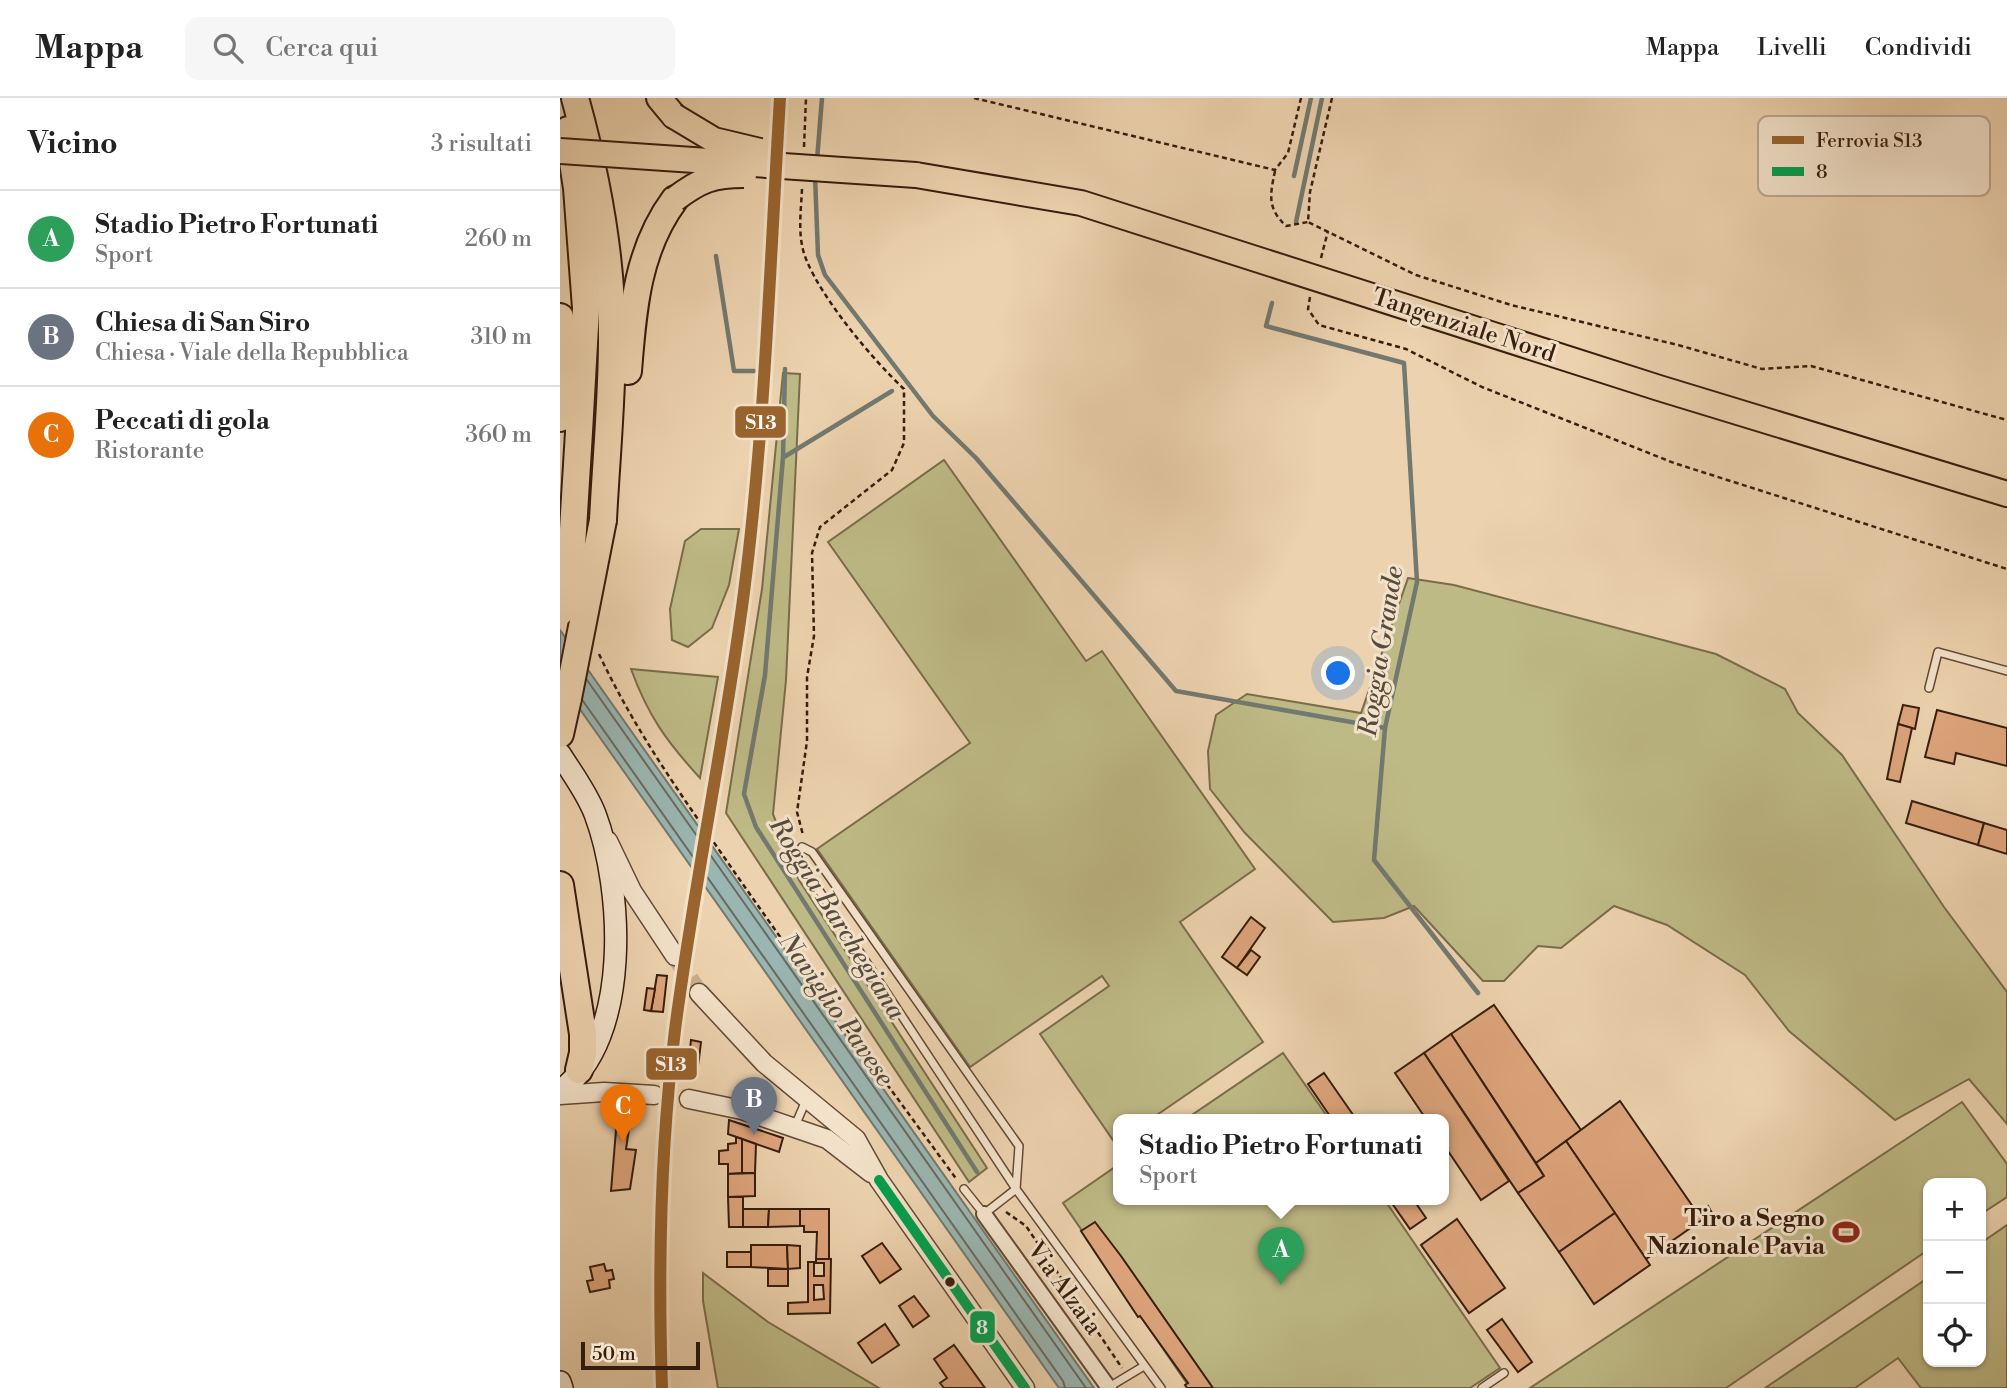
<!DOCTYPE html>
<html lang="it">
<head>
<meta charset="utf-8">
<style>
  :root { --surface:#fff; --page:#f6f6f6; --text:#222; --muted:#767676; --line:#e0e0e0; --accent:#8f2418 }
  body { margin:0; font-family:"Libre Bodoni",serif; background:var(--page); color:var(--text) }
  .controls { position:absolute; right:21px; bottom:21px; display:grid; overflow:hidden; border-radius:14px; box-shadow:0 2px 5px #0004 }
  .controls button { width:63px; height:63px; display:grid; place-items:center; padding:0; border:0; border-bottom:2px solid var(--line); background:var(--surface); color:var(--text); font:35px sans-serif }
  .scale { position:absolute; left:21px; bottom:18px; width:119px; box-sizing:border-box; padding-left:7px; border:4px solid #371d0e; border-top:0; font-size:19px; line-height:24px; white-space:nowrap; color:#371d0e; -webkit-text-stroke:5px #f3e2ca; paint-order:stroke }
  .you { position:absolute; left:779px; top:576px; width:24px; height:24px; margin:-18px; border:5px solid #fff; border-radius:50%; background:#1a73e8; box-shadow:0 0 0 10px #1a73e833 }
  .badge { display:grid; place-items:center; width:46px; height:46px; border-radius:50%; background:var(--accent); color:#fff; font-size:23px; font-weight:700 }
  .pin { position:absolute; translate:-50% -58px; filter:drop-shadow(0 2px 4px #0008) }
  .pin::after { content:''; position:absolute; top:37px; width:24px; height:21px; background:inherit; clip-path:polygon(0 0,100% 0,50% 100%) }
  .popup { position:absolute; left:553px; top:1016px; width:336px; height:91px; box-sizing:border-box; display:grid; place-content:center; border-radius:14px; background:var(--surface); filter:drop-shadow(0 2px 5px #0005); font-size:23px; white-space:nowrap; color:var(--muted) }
  .popup b { font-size:26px; color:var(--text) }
  .popup::after { content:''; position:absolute; left:50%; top:100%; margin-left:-14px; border:14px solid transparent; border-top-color:var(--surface) }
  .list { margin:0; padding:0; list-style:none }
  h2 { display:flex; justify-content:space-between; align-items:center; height:91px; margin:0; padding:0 28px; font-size:30px }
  h2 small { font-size:23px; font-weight:400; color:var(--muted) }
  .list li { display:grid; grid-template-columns:46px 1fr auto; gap:21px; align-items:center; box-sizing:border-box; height:98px; padding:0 28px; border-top:2px solid var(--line) }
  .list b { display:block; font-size:26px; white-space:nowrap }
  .list p { margin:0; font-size:23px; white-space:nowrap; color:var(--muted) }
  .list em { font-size:23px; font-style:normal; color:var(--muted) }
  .icon { flex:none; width:38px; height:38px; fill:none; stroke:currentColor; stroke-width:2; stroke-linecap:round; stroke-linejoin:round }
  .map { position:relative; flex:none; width:1447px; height:1290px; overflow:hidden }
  header { display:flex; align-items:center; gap:42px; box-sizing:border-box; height:98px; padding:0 35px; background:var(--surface); border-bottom:2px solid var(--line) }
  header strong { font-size:33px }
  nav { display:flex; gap:38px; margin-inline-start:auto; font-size:24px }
  .search { width:490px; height:63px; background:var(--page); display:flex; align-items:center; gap:18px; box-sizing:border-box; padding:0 24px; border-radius:14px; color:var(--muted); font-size:26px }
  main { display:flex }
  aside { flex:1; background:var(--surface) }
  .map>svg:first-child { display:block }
</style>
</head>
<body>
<header>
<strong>Mappa</strong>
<div class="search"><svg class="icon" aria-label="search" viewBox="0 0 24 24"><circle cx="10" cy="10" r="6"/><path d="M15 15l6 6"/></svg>Cerca qui</div>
<nav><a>Mappa</a><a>Livelli</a><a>Condividi</a></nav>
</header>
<main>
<aside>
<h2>Vicino<small>3 risultati</small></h2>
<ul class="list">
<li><span class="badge" style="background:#2e9e5b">A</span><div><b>Stadio Pietro Fortunati</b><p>Sport</p></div><em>260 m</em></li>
<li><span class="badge" style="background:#6b7280">B</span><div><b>Chiesa di San Siro</b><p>Chiesa · Viale della Repubblica</p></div><em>310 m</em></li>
<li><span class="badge" style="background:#e8710a">C</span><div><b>Peccati di gola</b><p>Ristorante</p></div><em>360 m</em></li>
</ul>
</aside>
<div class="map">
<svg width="1447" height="1290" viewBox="0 0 1447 1290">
  <rect width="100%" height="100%" fill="#ecd2ae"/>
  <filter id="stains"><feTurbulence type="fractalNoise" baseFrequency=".00286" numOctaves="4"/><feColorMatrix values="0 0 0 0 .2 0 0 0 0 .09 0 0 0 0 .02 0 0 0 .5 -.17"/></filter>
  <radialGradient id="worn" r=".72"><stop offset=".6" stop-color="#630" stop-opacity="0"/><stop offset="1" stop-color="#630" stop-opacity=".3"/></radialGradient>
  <g fill="#beba86" stroke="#7a6c4a" stroke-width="2">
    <polygon points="223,275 240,276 226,582 213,716 239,782 427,1070 409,1084 166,715 202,491"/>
    <polygon points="384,362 526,563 542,553 695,771 620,824 703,944 591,1021 558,1021 558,1043 555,1045 480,936 549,888 542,878 410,969 257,751 410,645 268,444"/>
    <polygon points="141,431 179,431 169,487 152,530 128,549 112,542 110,511 125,443"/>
    <polygon points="848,480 894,487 1156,556 1225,591 1238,615 1282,657 1384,809 1447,894 1447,1026 1409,981 1335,1022 1229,933 1185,877 1107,827 1054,808 1001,850 978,848 944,883 923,883 854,808 824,820 773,824 685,735 650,691 648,653 656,617 687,596 801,615"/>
    <path d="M71,571L158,579L140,680C107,644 88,618 71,571Z"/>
    <polygon points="723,955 769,1021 626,1021"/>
    <polygon points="1402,1004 1447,1066 1447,1099 1421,1116 1421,1085 1368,1085 1368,1152 1166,1290 970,1290"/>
    <polygon points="558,1067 558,1101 824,1101 940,1270 910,1290 630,1290 503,1105"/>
    <polygon points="1447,1127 1447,1290 1361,1290 1338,1260 1295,1290 1205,1290 1368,1180 1368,1264 1421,1264 1421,1145"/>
    <polygon points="143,1175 208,1224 319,1290 158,1290 143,1203"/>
  </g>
  <polygon fill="#9ab6b2" stroke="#727970" stroke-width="2" points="0,532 534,1290 499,1290 0,583"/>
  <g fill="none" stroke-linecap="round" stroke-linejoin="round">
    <g stroke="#686a60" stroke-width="2">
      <polyline points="27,582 526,1290"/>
      <polyline points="23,603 503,1283 505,1290"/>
    </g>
    <g stroke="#727970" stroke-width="4.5">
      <polyline points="257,62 262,0"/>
      <polyline points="255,78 258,157 265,177 373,318 416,360 616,593 825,630"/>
      <polyline points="734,78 751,0"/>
      <polyline points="736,124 762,0"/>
      <polyline points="156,158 174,273 194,273"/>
      <polyline points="712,205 706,228 844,265 857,484 825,630 814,762 918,895"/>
      <polyline points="225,271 223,359 205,577 184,696 196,729 417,1074"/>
      <polyline points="224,359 332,293"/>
    </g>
  </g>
  <g fill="#dea57c" stroke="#371d0e" stroke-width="2" fill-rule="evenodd">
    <polygon points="1343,607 1359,610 1355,631 1338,626"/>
    <polygon points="1377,612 1447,630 1447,668 1396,655 1394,666 1365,659"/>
    <polygon points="1338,626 1352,630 1340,684 1327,681"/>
    <polygon points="1352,703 1424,725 1418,747 1346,725"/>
    <polygon points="1424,725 1447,732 1447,756 1418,747"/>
    <polygon points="691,819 705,830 677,870 662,859"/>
    <polygon points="691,852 700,859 687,877 677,870"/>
    <polygon points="97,877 107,878 103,914 91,913"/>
    <polygon points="87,890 95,891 91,913 84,912"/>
    <polygon points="934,907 1021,1032 976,1065 891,936"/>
    <polygon points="891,936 984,1078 958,1095 864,955"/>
    <polygon points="131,942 141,944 139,961 129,960"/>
    <polygon points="864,955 949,1083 921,1102 884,1047 884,1021 866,1021 835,975"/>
    <polygon points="129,960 139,961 137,974 127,973"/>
    <polygon points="764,975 796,1021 772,1021 748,986"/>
    <polygon points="1060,1003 1138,1116 1148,1108 1152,1115 1086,1161 1006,1043"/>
    <polygon points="58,1008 77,1011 75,1025 70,1024 66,1051 76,1052 70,1091 51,1093"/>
    <polygon points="169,1022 223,1040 219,1054 168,1036"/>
    <polygon points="176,1039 182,1041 182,1075 168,1076 168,1066 159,1066 159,1053 168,1052 168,1046 176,1045"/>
    <polygon points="182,1041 196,1046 195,1075 182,1075"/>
    <polygon points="1006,1043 1055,1115 999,1154 958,1095 984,1078 976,1065"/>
    <polygon points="195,1075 195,1098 168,1099 168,1076"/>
    <polygon points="168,1099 183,1099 183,1129 169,1129"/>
    <polygon points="829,1101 853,1101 866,1120 850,1131"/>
    <polygon points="183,1111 209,1111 208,1129 183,1129"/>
    <polygon points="209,1111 240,1111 240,1128 208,1129"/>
    <polygon points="240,1111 269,1111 269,1161 256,1161 257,1134 244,1134 244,1128 240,1128"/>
    <polygon points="1055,1115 1090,1167 1034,1206 999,1154"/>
    <polygon points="897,1121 945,1190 909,1215 861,1147"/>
    <polygon points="535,1124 561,1158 653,1290 627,1290 625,1287 628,1285 580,1218 578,1219 521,1133"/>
    <polygon points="322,1145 341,1171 320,1185 302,1158"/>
    <polygon points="191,1147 227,1147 228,1171 191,1169"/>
    <polygon points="227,1147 240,1148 240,1170 228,1171"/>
    <rect x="167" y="1154" width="24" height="15"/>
    <path d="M256,1161H271L270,1215L228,1216V1205L248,1204V1164H254V1178H264V1165H256ZM254,1187H263L264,1201L254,1202Z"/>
    <polygon points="44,1166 46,1173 52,1172 54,1181 49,1182 50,1190 30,1194 27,1183 33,1182 30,1169"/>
    <rect x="208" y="1171" width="20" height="17"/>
    <polygon points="354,1198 369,1218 353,1229 339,1208"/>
    <polygon points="942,1221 972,1264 958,1274 927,1232"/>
    <polygon points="325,1226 339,1247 312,1265 298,1245"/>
    <polygon points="394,1247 425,1290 384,1290 380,1285 387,1280 374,1261"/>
  </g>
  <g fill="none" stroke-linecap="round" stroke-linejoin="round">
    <g stroke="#c8ae8e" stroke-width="18" stroke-dasharray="18 9" stroke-linecap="butt">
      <polyline points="115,858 139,895"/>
      <polyline points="94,997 129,1001"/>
    </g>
    <g stroke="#644a36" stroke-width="10">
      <g id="service">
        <polyline points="1369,590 1378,554 1447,573"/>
        <polyline points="235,1028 247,1000"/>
        <polyline points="404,1091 424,1116 456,1091 459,1048 252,754 242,749 237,759 456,1091 601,1290"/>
        <polyline points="549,1289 584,1268"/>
        <polyline points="922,1290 944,1275"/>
      </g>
    </g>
    <g stroke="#644a36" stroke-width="18">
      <polyline id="minor" points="424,1116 549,1290"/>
    </g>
    <g stroke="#644a36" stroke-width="21">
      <g id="tertiary">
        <polyline points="48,743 72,793 115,858"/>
        <polyline points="139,895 204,965 296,1041 319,1082 465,1290"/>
        <polyline points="0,997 44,994 94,997"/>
        <polyline points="129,1001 182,1012 267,1041 311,1075"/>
      </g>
    </g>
    <g stroke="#371d0e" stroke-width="24">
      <g id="secondary">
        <path d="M0,656C12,675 27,695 35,716C63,790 72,941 0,993"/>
        <polyline points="0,1284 2,1290"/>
      </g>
    </g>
    <g stroke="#371d0e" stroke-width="28">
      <g id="trunk">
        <polyline points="99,0 114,18"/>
        <polyline points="356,77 521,105 1099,290 1447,396"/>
      </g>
    </g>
    <g stroke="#371d0e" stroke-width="30">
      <g id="motorway">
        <path d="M15,0C37,79 52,159 52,241C52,302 46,362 43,422"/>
        <polyline points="8,32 17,90 26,210 19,334"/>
        <polyline points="0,219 3,255 0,320"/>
        <path d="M68,273C73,211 77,152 115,101"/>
        <polyline points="0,636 8,600"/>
        <polyline points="0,787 23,936 23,955 19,972"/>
      </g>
    </g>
    <g stroke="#371d0e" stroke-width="2.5" stroke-dasharray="5 3.5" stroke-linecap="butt">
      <polyline points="414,0 715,72 728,55 741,0"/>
      <polyline points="772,0 750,94 748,124 856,177 951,207 1118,247 1202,271 1251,268 1447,322"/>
      <polyline points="244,49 246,0"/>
      <path d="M715,73C710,97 707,110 726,128L748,124"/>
      <path d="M242,91C241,114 237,139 246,161C262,201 312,261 344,291V345L332,372L260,429L252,455L254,538L247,579V643L237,714L243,737"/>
      <polyline points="761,160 768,133"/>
      <polyline points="750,199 748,211 759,227 846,251 922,289 1114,365 1447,471"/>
      <path d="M39,556C75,633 124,701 173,772C246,877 322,979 397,1082"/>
      <polyline points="446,1114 466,1128 562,1270"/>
    </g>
    <use href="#service" stroke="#f3e2ca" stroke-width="7"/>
    <use href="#minor" stroke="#f3e2ca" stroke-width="14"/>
    <use href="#tertiary" stroke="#f3e2ca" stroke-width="18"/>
    <use href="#secondary" stroke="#f3e2ca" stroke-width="21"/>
    <use href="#trunk" stroke="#ecd2ae" stroke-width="24"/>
    <use href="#motorway" stroke="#ecd2ae" stroke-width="26"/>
    <g stroke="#371d0e" stroke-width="28" stroke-linecap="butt">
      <g id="trunk-bridge">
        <polyline points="114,18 154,42 200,53"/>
        <polyline points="0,53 356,77"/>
        <path d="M115,101C140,82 153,77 184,77"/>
      </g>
    </g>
    <g stroke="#371d0e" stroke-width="30" stroke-linecap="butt">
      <g id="motorway-bridge">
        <polyline points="0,514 12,448 19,334"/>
        <polyline points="8,600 43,422"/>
      </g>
    </g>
    <use href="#trunk-bridge" stroke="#ecd2ae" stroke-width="24"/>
    <use href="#motorway-bridge" stroke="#ecd2ae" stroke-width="26"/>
    <g stroke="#f3e2ca" stroke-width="16">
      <polyline id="bus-1" points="319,1082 465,1290"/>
    </g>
    <use href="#bus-1" stroke="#039f4e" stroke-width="10"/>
    <g stroke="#f3e2ca" stroke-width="18">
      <path id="rail-1" d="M102,1290C98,1170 100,1051 115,932C134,785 165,641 184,494C205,330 210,165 220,0"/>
    </g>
    <use href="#rail-1" stroke="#99642e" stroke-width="12"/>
  </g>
  <defs>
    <g id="stadium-bare" transform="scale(2.1)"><path d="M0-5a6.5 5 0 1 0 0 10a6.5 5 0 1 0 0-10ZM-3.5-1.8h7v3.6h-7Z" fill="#8f2418" stroke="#f3e2ca" stroke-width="2.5" paint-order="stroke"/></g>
  </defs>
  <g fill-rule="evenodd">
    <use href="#stadium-bare" x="1286" y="1134"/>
  </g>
  <circle fill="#371d0e" stroke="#f3e2ca" stroke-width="2.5" cx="390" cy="1184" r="6"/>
  <g text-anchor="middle" stroke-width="6" stroke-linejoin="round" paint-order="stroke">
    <g font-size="24" fill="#371d0e" stroke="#f3e2ca">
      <text transform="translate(904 227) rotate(18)" y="8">Tangenziale Nord</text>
      <text transform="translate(505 1190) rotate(54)" y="8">Via Alzaia</text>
    </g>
    <g font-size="24" font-weight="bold" fill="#371d0e" stroke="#f3e2ca" text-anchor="end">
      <text x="1265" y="1128">Tiro a Segno<tspan x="1265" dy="28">Nazionale Pavia</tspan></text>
    </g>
    <g font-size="26" font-style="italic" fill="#554b3f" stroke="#f3e2ca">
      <text transform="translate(820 553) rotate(-81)" y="9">Roggia Grande</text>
      <text transform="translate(278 820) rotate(58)" y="9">Roggia Barchegiana</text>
      <text transform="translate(277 911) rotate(55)" y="9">Naviglio Pavese</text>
    </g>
  </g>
  <rect x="1198" y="18" width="232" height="80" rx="10" fill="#f3e2ca" stroke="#bba792" stroke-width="2"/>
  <rect x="1212" y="38" width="32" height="8" fill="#99642e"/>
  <rect x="1212" y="69" width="32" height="9" fill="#039f4e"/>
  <g font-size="19" fill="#371d0e">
    <text x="1256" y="49">Ferrovia S13</text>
    <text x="1256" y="80">8</text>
  </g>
  <g stroke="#f3e2ca" stroke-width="2.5">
    <rect x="174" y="307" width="53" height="34" rx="7" fill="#99642e"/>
    <rect x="85" y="949" width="53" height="34" rx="7" fill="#99642e"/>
    <rect x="409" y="1212" width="27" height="34" rx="7" fill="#039f4e"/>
  </g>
  <g font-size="19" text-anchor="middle" font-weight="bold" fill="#fff">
    <text x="201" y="331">S13</text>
    <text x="111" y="973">S13</text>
    <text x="422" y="1236">8</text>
  </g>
  <rect width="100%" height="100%" filter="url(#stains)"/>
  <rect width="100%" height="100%" fill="url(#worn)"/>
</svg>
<div class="controls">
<button>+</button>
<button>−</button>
<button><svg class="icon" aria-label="locate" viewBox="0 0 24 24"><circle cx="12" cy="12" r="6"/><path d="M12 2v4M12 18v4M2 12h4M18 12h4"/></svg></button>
</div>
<div class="scale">50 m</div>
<div class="you"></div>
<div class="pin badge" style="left:721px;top:1187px;background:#2e9e5b">A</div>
<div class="popup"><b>Stadio Pietro Fortunati</b>Sport</div>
<div class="pin badge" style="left:194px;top:1037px;background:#6b7280">B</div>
<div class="pin badge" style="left:63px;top:1044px;background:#e8710a">C</div>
</div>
</main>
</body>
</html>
